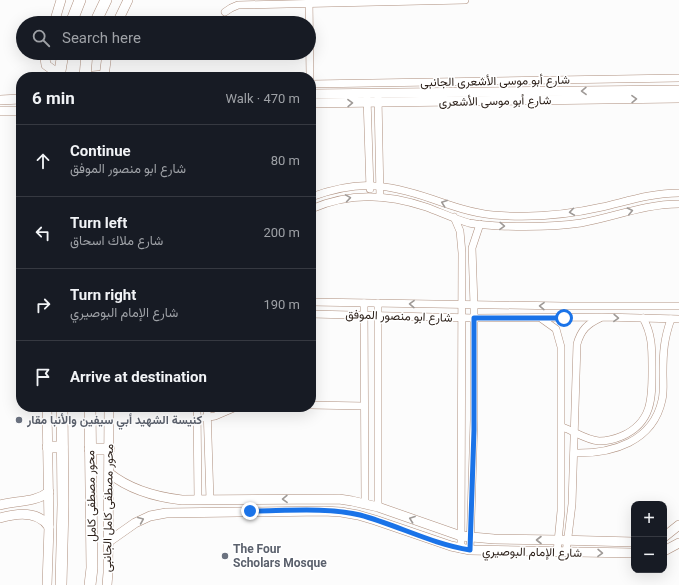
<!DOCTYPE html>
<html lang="en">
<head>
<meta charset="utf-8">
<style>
  :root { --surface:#171b24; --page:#242831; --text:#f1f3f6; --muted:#9ea1a6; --line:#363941 }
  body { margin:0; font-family:Roboto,Vazirmatn,sans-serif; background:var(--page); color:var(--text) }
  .controls { position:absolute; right:12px; bottom:12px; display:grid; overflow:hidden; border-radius:8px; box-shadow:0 4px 16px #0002 }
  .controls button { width:36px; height:36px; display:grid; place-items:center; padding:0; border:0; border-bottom:1px solid var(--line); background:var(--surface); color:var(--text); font:20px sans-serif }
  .stop { position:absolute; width:12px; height:12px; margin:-9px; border:3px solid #1a73e8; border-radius:50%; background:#fff }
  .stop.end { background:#1a73e8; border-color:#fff; box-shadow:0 1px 4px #0008 }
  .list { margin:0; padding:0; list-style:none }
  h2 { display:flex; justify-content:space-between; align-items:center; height:52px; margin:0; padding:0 16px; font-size:17px }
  h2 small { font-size:13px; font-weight:400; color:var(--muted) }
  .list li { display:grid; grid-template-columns:26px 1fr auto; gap:12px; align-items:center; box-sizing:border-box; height:72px; padding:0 16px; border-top:1px solid var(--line) }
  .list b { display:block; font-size:15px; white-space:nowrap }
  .list p { margin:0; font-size:13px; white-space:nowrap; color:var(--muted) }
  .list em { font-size:13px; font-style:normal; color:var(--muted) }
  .icon { flex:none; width:22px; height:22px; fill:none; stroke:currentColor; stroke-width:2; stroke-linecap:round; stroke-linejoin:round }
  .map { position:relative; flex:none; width:679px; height:585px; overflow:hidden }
  .search { position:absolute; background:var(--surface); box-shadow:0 4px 16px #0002; left:16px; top:16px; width:300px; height:44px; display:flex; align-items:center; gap:10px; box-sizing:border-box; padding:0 14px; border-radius:22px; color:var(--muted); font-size:15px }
  .panel { position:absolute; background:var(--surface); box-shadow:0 4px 16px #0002; left:16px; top:72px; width:300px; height:340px; border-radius:16px }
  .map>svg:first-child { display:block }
</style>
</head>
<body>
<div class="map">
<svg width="679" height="585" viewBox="0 0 679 585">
  <rect width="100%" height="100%" fill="#fcfcfc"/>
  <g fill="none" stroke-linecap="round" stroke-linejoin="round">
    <g stroke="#af907f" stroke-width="8">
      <g id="minor">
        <polyline points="309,0 310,77"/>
        <polyline points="225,12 231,8 238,5 465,0"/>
        <polyline points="311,84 679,78"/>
        <polyline points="378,97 380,197"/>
        <polyline points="367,98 370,189"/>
        <path d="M311,197C358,180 385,183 432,199C452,206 472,213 493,215C529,218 567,215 602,207C628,201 652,193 679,193"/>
        <path d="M311,209C350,192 387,194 426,207C440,212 454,219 469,223C479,225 489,225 499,226C526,227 554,227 581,223C614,217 645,204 679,204"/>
        <polyline points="454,217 460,231 462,253 461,549"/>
        <polyline points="311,302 564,306 679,306"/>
        <polyline points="364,303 365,503"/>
        <polyline points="378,303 378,507"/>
        <polyline points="311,314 474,318 602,317 679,319"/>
        <polyline points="542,319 556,329 561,347 561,511 557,552"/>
        <polyline points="311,405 364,406"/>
        <polyline points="197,407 198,500"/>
        <polyline points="207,407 210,500"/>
        <polyline points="203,418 215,416 236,407"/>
        <path d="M562,427C574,431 586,440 599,441C607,441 615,439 622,436C654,422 652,395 652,366C652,348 652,334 643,318"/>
        <path d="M574,453C612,454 653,442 662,400C664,392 663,382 663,373C663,352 664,339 671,319"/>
        <polyline points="470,550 474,420 474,305 472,248 480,224"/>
        <path d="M566,553L572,504L577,344C581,330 587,324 600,318"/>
      </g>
    </g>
    <g stroke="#af907f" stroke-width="10">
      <g id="tertiary">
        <polyline points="54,23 61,0"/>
        <polyline points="117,23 128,0"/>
        <polyline points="46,53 45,58 46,65 60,75"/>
        <polyline points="104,77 107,53"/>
        <polyline points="311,94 679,90"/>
        <polyline points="0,100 21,99"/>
        <polyline points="311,103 679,98"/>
        <polyline points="0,111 21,111"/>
        <polyline points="47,407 49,527 47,585"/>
        <path d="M109,473C130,490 156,497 182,500L339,499L352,501L378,507L461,536L494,539L558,540L634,542"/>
        <path d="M0,505C17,500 34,503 49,492"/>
        <path d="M0,518C17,513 38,510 49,527"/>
        <polyline points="664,537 679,525"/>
        <polyline points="108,542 135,523 150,516 166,513 324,511 341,512 358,515 375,520 451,546 470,550 634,553"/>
        <polyline points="664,551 679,543"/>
        <polyline points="107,585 108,573 109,407"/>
      </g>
    </g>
    <g stroke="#af907f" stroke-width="12">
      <g id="primary">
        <polyline points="71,23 80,0"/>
        <polyline points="95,23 106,0"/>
        <polyline points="59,77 63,53"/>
        <polyline points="85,77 87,53"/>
        <polyline points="93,77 104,76"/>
        <polyline points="90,407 92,568 90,585"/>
        <polyline points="48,447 62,447"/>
        <polyline points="90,449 109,449"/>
        <polyline points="61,585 63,505 62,407"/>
      </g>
    </g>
    <use href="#minor" stroke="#fff" stroke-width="7"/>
    <use href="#tertiary" stroke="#fff" stroke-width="9"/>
    <use href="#primary" stroke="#fff" stroke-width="11"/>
  </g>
  <defs><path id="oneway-chevron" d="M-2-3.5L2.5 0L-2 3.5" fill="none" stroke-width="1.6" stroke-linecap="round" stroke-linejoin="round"/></defs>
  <g stroke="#9f9a97">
    <use href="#oneway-chevron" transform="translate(584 91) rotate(179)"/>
    <use href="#oneway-chevron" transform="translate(634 99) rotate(-1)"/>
    <use href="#oneway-chevron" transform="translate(350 103) rotate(-1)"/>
    <use href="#oneway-chevron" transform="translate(348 198) rotate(-9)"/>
    <use href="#oneway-chevron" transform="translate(444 203) rotate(-160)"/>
    <use href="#oneway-chevron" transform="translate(630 211) rotate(-13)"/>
    <use href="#oneway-chevron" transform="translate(572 212) rotate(172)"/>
    <use href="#oneway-chevron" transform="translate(502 226) rotate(2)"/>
    <use href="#oneway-chevron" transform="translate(412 304) rotate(-179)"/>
    <use href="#oneway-chevron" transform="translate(542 306) rotate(-179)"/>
    <use href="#oneway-chevron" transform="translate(616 318) rotate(2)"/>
    <use href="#oneway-chevron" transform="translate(285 499) rotate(179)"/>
    <use href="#oneway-chevron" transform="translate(412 519) rotate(-160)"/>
    <use href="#oneway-chevron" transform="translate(141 520) rotate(-23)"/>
    <use href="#oneway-chevron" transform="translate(539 540) rotate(-180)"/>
    <use href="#oneway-chevron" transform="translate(600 553) rotate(1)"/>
  </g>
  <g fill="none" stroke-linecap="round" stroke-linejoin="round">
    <path stroke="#1a73e8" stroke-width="5" d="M250,511C284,511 327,507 360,515C397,525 432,544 470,550L474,430V318H564"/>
  </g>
  <g fill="#6b7280" stroke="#fff" stroke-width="1.5">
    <circle cx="19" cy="420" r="4"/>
    <circle cx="225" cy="556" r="4"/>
  </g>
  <g text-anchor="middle" stroke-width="3" stroke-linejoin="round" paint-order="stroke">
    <g font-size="12" fill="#2a1e17" stroke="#fff">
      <text transform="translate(495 81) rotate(-1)" y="4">شارع أبو موسى الأشعرى الجانبى</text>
      <text transform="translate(495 101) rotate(-1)" y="4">شارع أبو موسى الأشعرى</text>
      <text transform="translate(399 316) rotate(2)" y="4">شارع ابو منصور الموفق</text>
      <text transform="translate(91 496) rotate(-91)" y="4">محور مصطفى كامل</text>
      <text transform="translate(108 508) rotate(-89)" y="4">محور مصطفى كامل الجانبى</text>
      <text transform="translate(532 552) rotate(1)" y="4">شارع الإمام البوصيري</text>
    </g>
    <g font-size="12" font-weight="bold" fill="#5b616d" stroke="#fff" text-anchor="start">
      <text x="27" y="424">كنيسة الشهيد أبي سيفين والأنبا مقار</text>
      <text x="233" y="553">The Four<tspan x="233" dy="14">Scholars Mosque</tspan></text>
    </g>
  </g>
</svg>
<div class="controls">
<button>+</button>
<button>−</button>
</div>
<div class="stop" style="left:564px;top:318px"></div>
<div class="stop end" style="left:250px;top:511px"></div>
<div class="search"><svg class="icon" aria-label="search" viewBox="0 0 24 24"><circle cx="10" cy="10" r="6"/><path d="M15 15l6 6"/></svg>Search here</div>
<section class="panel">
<h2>6 min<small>Walk · 470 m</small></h2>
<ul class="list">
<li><svg class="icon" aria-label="ahead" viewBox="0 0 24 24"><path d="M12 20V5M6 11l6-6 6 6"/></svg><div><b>Continue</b><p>شارع ابو منصور الموفق</p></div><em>80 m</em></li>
<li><svg class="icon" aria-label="left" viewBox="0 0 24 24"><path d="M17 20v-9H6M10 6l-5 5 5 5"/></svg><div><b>Turn left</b><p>شارع ملاك اسحاق</p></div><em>200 m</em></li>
<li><svg class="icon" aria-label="right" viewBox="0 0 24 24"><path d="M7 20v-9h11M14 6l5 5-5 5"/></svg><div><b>Turn right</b><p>شارع الإمام البوصيري</p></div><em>190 m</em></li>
<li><svg class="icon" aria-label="arrive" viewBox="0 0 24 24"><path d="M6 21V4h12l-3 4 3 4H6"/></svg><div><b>Arrive at destination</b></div></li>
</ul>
</section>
</div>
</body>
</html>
